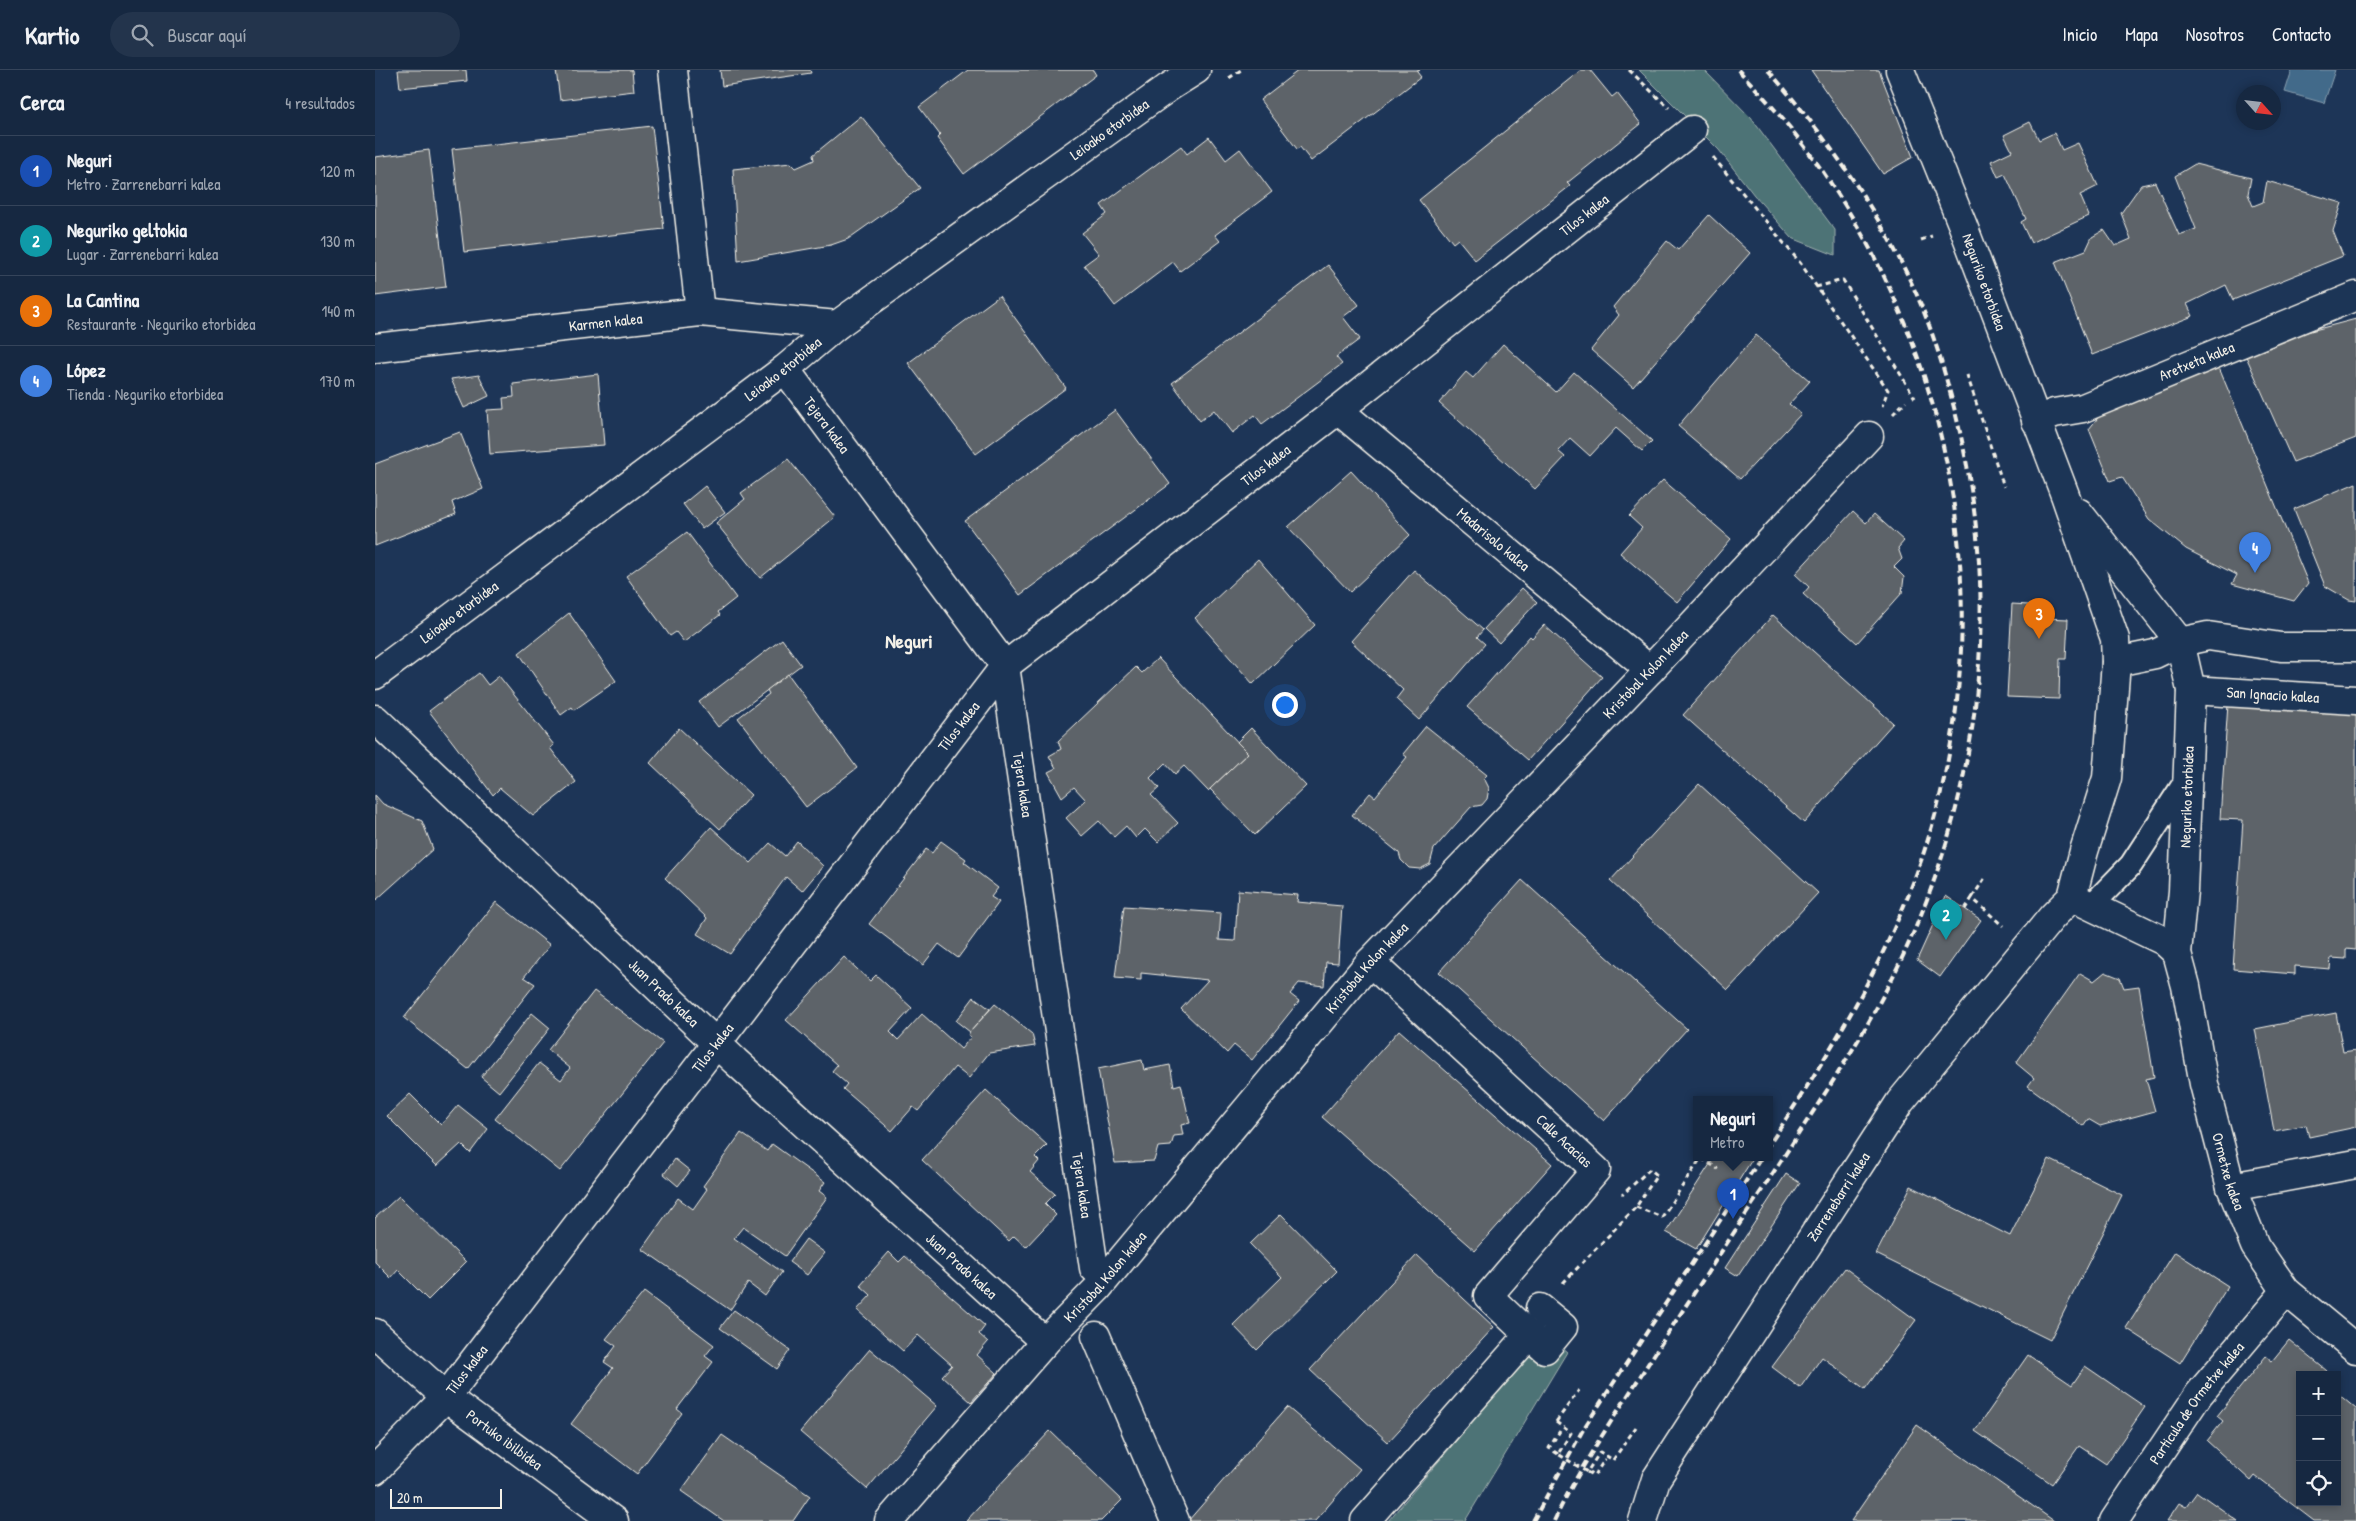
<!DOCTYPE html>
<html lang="es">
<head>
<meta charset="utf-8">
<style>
  :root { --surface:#162841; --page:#23344c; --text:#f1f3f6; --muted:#9ea6b1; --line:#35445a; --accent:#ffd166 }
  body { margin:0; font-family:"Patrick Hand",sans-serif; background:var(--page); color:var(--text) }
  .controls { position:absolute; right:15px; bottom:15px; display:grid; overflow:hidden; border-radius:0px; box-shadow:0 2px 8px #0003 }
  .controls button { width:45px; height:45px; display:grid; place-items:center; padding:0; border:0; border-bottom:1px solid var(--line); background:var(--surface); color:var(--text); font:25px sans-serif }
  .compass { position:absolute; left:1861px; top:15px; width:45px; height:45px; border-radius:50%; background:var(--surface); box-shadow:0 2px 8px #0003; rotate:117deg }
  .scale { position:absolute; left:15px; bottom:12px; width:112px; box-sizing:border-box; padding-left:5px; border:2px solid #f4f1e8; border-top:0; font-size:14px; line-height:18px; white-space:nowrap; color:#f4f1e8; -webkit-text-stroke:4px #1d3557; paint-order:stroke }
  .you { position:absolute; left:909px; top:634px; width:18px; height:18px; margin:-12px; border:4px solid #fff; border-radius:50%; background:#1a73e8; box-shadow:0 0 0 8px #1a73e833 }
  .badge { display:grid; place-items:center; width:32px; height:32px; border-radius:50%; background:var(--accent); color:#fff; font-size:16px; font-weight:700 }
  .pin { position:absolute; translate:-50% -41px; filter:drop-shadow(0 1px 2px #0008) }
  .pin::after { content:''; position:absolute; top:26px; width:18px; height:15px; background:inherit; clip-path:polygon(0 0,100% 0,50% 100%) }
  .popup { position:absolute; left:1318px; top:1026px; width:80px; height:65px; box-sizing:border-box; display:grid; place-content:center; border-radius:0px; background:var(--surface); filter:drop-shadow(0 1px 4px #0005); font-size:16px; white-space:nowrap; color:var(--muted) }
  .popup b { font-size:19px; color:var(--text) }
  .popup::after { content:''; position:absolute; left:50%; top:100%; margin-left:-10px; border:10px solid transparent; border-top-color:var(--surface) }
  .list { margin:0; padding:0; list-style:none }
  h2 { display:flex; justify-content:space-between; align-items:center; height:65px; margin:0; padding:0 20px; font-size:21px }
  h2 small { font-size:16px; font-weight:400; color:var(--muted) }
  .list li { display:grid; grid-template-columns:32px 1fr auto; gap:15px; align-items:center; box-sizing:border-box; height:70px; padding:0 20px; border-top:1px solid var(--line) }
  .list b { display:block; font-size:19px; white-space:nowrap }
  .list p { margin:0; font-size:16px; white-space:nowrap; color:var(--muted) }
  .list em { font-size:16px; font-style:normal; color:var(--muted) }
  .icon { flex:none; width:28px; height:28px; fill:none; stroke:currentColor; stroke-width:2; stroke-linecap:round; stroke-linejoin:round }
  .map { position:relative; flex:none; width:1981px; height:1451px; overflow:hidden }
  header { display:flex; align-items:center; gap:30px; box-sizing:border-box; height:70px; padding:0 25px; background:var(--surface); border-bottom:1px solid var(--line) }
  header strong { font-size:24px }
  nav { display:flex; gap:28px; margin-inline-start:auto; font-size:18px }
  .search { width:350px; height:45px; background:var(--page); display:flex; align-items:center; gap:12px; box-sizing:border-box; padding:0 18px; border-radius:28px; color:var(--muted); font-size:19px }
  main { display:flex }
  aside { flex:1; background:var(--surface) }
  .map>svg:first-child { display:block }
</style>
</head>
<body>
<header>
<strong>Kartio</strong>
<div class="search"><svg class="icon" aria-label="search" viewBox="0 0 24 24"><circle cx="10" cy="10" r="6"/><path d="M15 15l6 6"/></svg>Buscar aquí</div>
<nav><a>Inicio</a><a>Mapa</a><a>Nosotros</a><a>Contacto</a></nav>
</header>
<main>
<aside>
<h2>Cerca<small>4 resultados</small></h2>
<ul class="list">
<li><span class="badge" style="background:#1a4fb4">1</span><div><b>Neguri</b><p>Metro · Zarrenebarri kalea</p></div><em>120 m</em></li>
<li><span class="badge" style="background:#0f9aa8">2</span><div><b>Neguriko geltokia</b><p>Lugar · Zarrenebarri kalea</p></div><em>130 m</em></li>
<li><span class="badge" style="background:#e8710a">3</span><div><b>La Cantina</b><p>Restaurante · Neguriko etorbidea</p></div><em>140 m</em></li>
<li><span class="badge" style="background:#3f7fe0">4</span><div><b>López</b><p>Tienda · Neguriko etorbidea</p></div><em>170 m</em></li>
</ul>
</aside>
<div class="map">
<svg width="1981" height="1451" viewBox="0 0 1981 1451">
  <rect width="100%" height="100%" fill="#1d3557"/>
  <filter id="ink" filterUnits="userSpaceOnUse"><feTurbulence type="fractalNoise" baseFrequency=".02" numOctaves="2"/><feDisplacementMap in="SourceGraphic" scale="10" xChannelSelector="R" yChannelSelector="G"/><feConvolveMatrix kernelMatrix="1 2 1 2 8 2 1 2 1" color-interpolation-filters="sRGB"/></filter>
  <g filter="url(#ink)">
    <g fill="#4e7376" stroke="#a1b2af">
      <polygon points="1264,0 1329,0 1376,48 1460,160 1460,185 1417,168 1379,125 1344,80"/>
      <polygon points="1171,1265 1192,1282 1090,1451 1013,1451"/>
    </g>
    <polygon fill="#436a8a" stroke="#8aa0b0" points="1917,0 1960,0 1949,33 1910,22"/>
    <g fill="#5d6469" stroke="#f4f1e8">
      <polygon points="23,0 91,0 92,11 25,18"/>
      <polygon points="181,0 257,0 259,21 185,30"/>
      <polygon points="345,0 435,0 436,3 347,16"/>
      <polygon points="593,0 718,0 721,5 589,104 562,68 565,65 544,37"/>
      <polygon points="924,0 1045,0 1042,2 1046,7 936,91 925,77 922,79 885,30"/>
      <polygon points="1206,0 1215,0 1237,27 1242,23 1266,54 1192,113 1195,116 1100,190 1083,169 1078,173 1044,130"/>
      <polygon points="1436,0 1504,0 1538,87 1508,104"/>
      <polygon points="486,46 545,118 473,169 456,175 363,191 358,99 416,93 421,98 439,90 438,85"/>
      <polygon points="1655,52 1664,70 1679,63 1687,80 1703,73 1723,116 1705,125 1714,146 1656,173 1646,152 1651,149 1630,104 1623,107 1616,91 1637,81 1629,65"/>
      <polygon points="277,56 289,159 89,182 77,79"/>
      <polygon points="834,67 851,90 865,79 897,122 840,165 845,171 805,201 798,192 740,236 709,195 724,184 707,163 732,144 726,135 806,76 812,84"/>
      <polygon points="54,80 71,217 0,226 0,87"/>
      <polygon points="1820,94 1876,108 1873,124 1878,136 1888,132 1892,111 1967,133 1958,161 1968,186 1858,230 1851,215 1812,234 1818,246 1717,285 1680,192 1711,180 1717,167 1729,160 1740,176 1756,169 1746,143 1766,115 1780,112 1804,165 1821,159 1800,106"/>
      <polygon points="1334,145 1375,183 1258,317 1216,280 1244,245 1238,237 1292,171 1303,180"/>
      <polygon points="953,195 984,235 968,247 985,269 961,287 967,294 887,354 880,345 857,363 839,340 825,351 797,313"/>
      <polygon points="624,226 691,318 601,384 533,293"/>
      <polygon points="1981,249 1981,368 1918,392 1870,284 1909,268"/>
      <polygon points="1381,265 1435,311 1414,334 1426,344 1365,409 1303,356"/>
      <polygon points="1128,274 1181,322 1199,302 1277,371 1267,381 1241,358 1215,386 1195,368 1183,381 1190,387 1160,419 1064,333 1091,302 1098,308"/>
      <polygon points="1842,293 1933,513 1919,531 1857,514 1862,505 1811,479 1774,449 1747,407 1735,411 1714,359 1726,344"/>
      <polygon points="223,304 229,375 115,384 112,340 129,339 128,328 139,327 138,314"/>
      <polygon points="104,305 114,326 89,338 76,309"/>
      <polygon points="740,340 795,414 645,525 590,451"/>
      <polygon points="85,362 108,419 77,432 81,444 0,476 0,394"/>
      <polygon points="413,389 460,447 385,508 341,453 370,429 366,423"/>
      <polygon points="976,401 1035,465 975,522 913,457"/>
      <polygon points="1288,410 1356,469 1302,532 1245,483 1267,458 1254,446"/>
      <polygon points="1981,413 1981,531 1974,530 1950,516 1919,439"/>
      <polygon points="330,416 350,442 327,459 308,434"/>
      <polygon points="1478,441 1491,453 1499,444 1529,471 1523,478 1527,489 1519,497 1529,507 1527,523 1482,573 1428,524 1434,517 1420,504"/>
      <polygon points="312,462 361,528 343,542 345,545 309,572 301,562 295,566 251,506"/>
      <polygon points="883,489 940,555 878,614 820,548"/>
      <polygon points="1039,500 1108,560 1102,567 1110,574 1044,650 1021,629 1028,620 976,571"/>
      <polygon points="1147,518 1162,532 1124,573 1109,559"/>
      <polygon points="1637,534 1670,536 1669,548 1693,549 1691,589 1685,589 1684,629 1632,627"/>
      <polygon points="194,543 241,611 199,640 197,637 186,645 144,583"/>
      <polygon points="1398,545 1518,653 1429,753 1308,645"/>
      <polygon points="1169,555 1227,607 1153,690 1092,637 1155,566 1157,568"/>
      <polygon points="407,569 426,595 343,657 324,632"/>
      <polygon points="783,588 873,683 833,721 809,696 800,704 790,693 775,708 784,718 776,725 803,753 783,772 770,759 761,768 751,756 739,767 724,751 707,766 691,748 711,730 699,717 687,727 673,702 681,698 674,686 686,679 683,671 761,597 767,603"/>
      <polygon points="104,603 113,615 124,606 179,675 175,678 201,712 158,746 125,718 118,725 54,641"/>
      <polygon points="413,604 482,698 431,737 363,648 394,624 392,620"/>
      <polygon points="1853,634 1981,644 1981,880 1971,879 1971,889 1956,888 1955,899 1920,896 1920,904 1858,899 1868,750 1845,749"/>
      <polygon points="1051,656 1112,705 1109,708 1114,718 1112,729 1107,735 1096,737 1059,779 1055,794 1045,799 1034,798 1026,790 1024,783 977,745 995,723 1000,727 1032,687 1028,684"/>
      <polygon points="304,658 376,725 345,759 275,693"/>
      <polygon points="876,658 931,716 880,765 835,719 873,683 862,672"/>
      <polygon points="1324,714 1443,823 1353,920 1235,811"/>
      <polygon points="0,725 8,734 47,751 58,779 0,831"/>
      <polygon points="336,757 376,793 395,773 410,786 422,771 448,796 427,821 411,807 355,884 322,864 332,848 290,808"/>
      <polygon points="566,771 591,789 589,792 623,818 616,827 624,832 583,888 564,874 548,895 494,854 551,779 557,783"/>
      <polygon points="1147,810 1312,959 1229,1051 1064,902"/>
      <polygon points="863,820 923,825 922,832 967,836 963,893 951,892 949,916 924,913 915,924 924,931 877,990 859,975 852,983 806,939 833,910 766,903 766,910 740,908 749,836 846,843 844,870 860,871"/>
      <polygon points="1571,826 1606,850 1565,907 1542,890"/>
      <polygon points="121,832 175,875 149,907 160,914 93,999 29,948"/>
      <polygon points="469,887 495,911 501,905 537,938 515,962 523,970 547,944 586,979 596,967 593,965 595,962 620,934 657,964 660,976 614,983 594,1008 580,997 543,1041 538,1037 517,1061 468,1019 472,1014 457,1001 462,995 411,950"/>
      <polygon points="1730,902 1745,908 1749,918 1764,916 1779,1007 1771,1009 1780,1041 1725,1056 1713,1049 1708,1056 1653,1016 1659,1008 1641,993 1705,903 1719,911"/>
      <polygon points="219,921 288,973 185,1101 120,1049 164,993 186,1010 195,998 173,980"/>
      <polygon points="599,927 615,939 595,962 581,951"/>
      <polygon points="157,943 175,958 124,1022 106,1007"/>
      <polygon points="1961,943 1968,982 1981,980 1981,1057 1934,1067 1931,1055 1899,1061 1880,959"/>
      <polygon points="1024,960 1177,1094 1100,1181 947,1047"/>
      <polygon points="767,990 769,1000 795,995 799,1016 806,1014 815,1053 806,1055 808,1065 799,1066 796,1076 783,1077 779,1091 740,1093 723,999"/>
      <polygon points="611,1020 672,1075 660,1087 664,1091 655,1102 680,1124 670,1134 681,1145 651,1177 639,1166 634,1171 547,1090"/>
      <polygon points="35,1024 66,1055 83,1035 113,1059 95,1083 86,1074 62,1096 12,1046"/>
      <polygon points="366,1063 392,1081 397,1074 450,1112 444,1121 452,1127 410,1186 368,1157 359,1168 407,1202 390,1226 373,1213 355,1240 267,1179 303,1128 318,1139 332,1119 328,1116"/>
      <polygon points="1339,1088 1378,1088 1321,1179 1291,1162"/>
      <polygon points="300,1089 315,1101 303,1116 289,1104"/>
      <polygon points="1674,1089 1747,1125 1675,1270 1501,1184 1536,1116 1635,1166"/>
      <polygon points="1411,1104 1425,1113 1363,1206 1350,1198"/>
      <polygon points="24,1126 91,1192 53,1230 23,1200 16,1208 0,1192 0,1148"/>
      <polygon points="906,1144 962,1201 882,1280 858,1255 907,1207 875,1174"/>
      <polygon points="431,1169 450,1183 432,1205 414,1192"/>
      <polygon points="514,1182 524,1192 530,1186 610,1256 604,1264 613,1272 602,1285 622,1303 596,1332 567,1306 577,1295 543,1265 528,1281 482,1240 496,1225 485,1215"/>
      <polygon points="1800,1182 1853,1216 1805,1293 1751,1258"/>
      <polygon points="1042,1185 1119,1257 1013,1372 935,1300"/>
      <polygon points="1470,1198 1541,1250 1490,1319 1447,1287 1425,1318 1397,1297"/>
      <polygon points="269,1222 339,1275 330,1286 338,1292 302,1339 307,1343 262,1404 196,1354 238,1298 229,1292 241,1276 231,1269"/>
      <polygon points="359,1240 415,1280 402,1299 345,1258"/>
      <polygon points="1914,1270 1957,1305 1925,1305 1925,1432 1962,1432 1962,1323 1981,1339 1981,1451 1939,1451 1880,1406 1876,1411 1832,1371 1848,1351 1842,1346 1891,1286 1897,1291"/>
      <polygon points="495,1279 562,1336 492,1419 425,1362"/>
      <polygon points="1653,1285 1697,1315 1710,1296 1770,1337 1731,1394 1704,1376 1677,1414 1600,1361"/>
      <polygon points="912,1337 985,1399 940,1451 813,1451"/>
      <polygon points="1542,1355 1679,1451 1476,1451"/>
      <polygon points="675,1361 747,1430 726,1451 591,1451"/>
      <polygon points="347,1365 435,1426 418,1451 349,1451 306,1421"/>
      <polygon points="1822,1422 1863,1451 1792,1451 1804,1433 1811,1437"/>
    </g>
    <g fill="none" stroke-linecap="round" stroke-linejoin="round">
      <g stroke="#f4f1e8" stroke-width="26">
        <polyline id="service" points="1716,836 1756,795 1814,706"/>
      </g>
      <g stroke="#f4f1e8" stroke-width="31">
        <g id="pedestrian">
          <path id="s1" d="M630,596L719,1198"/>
          <polyline points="1154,1265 1170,1279 1188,1257 1165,1238"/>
          <polyline points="721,1266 800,1451"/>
          <polyline points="990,1451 1154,1265 1113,1226 1221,1100 995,892"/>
        </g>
      </g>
      <g stroke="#f4f1e8" stroke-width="31">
        <g id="minor">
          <polyline points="298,0 325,242"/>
          <path id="s2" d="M0,278L325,242L462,255"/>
          <path id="s3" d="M410,299L630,596"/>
          <path id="s4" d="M963,340L1275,600"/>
          <path id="s5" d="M1661,351L1679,343L1708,338L1981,226"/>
          <path id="s6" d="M1704,443L1805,572L1816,620L1808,821L1802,883L1811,916L1829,1014L1856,1117L1880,1176L1911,1221L1981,1279"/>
          <polyline points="1741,592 1780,584 1805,572 1833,566 1906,577 1981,577"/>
          <path id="s7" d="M0,605L410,299L462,255L794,17L821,0"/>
          <path id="s8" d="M1816,620L1981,630"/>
          <path id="s9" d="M0,649L360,991L670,1272"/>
          <polyline points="1697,827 1789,871 1802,883"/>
          <polyline points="1856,1117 1981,1094"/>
          <path id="s10" d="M0,1263L71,1327L239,1451"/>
          <path id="s11" d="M0,1400L71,1327L630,596L963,340L1317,60"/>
          <path id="s12" d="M514,1451L670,1272L722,1219L995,892L1275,600L1494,366"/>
          <path id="s13" d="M1268,1451L1281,1409L1525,1032L1677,847L1697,827L1709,781L1732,708L1741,592L1740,569L1690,425L1588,156L1525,0"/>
          <path id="s14" d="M1739,1451L1824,1324L1911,1221"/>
        </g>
      </g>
      <g stroke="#f4f1e8" stroke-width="3" stroke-dasharray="5 4" stroke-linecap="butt">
        <polyline points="1254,0 1294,38"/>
        <polyline points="854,8 866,0"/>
        <polyline points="1338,87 1426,194 1513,320 1507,336"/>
        <polyline points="1546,170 1557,166"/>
        <polyline points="1441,217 1468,210 1540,328"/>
        <polyline points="1592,305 1629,417"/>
        <polyline points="1518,344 1531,331"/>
        <polyline points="1597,828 1611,806"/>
        <polyline points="1590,839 1597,828 1628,856"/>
        <polyline points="1261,1137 1287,1147 1326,1088 1343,1099"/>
        <polyline points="1188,1213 1261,1137 1282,1105 1275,1099 1247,1125"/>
        <polyline points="1181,1352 1204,1320"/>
        <polyline points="1183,1384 1174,1378 1185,1361"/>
        <polyline points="1238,1390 1261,1357"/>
        <polyline points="1212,1402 1219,1406 1230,1389"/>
      </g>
      <use href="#service" stroke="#1d3557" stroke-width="22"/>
      <use href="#pedestrian" stroke="#1d3557" stroke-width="28"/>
      <use href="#minor" stroke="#1d3557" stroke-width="28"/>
      <g stroke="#f4f1e8" stroke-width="4" stroke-dasharray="8 4" stroke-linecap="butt">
        <path d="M1363,0C1561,199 1636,497 1554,766C1520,878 1458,978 1394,1075"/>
        <polyline points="1158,1451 1209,1358 1386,1088"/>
        <path d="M1179,1451C1203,1400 1236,1352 1266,1305C1319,1222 1373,1142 1426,1060C1453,1019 1480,978 1503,935C1606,747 1633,537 1577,330C1566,288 1553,247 1534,208C1497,131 1449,64 1393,0"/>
      </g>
      <polyline stroke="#f4f1e8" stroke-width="3" stroke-dasharray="5 4" stroke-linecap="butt" points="1181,1352 1196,1363 1183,1384 1212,1402 1225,1382 1238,1390"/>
    </g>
  </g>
  <g text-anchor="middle" stroke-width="4" stroke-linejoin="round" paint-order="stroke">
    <g font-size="15" fill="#f4f1e8" stroke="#1d3557">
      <text dy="5" stroke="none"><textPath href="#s7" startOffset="915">Leioako etorbidea</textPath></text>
      <text dy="5" stroke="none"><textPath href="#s11" startOffset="1756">Tilos kalea</textPath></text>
      <text transform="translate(1609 212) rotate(70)" y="5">Neguriko etorbidea</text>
      <text dy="5" stroke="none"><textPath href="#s2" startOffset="232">Karmen kalea</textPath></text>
      <text dy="5" stroke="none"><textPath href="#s5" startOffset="172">Aretxeta kalea</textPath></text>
      <text dy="5" stroke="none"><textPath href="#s7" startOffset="510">Leioako etorbidea</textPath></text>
      <text dy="5" stroke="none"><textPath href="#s3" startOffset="70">Tejera kalea</textPath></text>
      <text dy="5" stroke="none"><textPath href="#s11" startOffset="1351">Tilos kalea</textPath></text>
      <text dy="5" stroke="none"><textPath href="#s4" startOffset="202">Madarisolo kalea</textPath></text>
      <text dy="5" stroke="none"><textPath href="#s7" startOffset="105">Leioako etorbidea</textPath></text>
      <text dy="5" stroke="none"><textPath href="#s12" startOffset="1136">Kristobal Kolon kalea</textPath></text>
      <text dy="5" stroke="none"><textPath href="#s8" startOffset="82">San Ignacio kalea</textPath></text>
      <text dy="5" stroke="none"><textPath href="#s11" startOffset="946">Tilos kalea</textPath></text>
      <text dy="5" stroke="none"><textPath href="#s1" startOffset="120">Tejera kalea</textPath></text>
      <text transform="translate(1812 727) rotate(-88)" y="5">Neguriko etorbidea</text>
      <text dy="5" stroke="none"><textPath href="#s12" startOffset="731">Kristobal Kolon kalea</textPath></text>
      <text dy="5" stroke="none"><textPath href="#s9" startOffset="398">Juan Prado kalea</textPath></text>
      <text dy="5" stroke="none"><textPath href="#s11" startOffset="541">Tilos kalea</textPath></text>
      <text transform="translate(1189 1071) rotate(43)" y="5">Calle Acacias</text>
      <text dy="5" stroke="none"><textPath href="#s6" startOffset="701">Ormetxe kalea</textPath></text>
      <text dy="5" stroke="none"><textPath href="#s1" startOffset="525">Tejera kalea</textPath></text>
      <text dy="5" stroke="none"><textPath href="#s13" startOffset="380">Zarrenebarri kalea</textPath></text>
      <text dy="5" stroke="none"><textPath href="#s9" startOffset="802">Juan Prado kalea</textPath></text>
      <text dy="5" stroke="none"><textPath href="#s12" startOffset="326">Kristobal Kolon kalea</textPath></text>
      <text dy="5" stroke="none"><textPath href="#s11" startOffset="136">Tilos kalea</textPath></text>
      <text dy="5" stroke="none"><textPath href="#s14" startOffset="144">Particula de Ormetxe kalea</textPath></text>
      <text dy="5" stroke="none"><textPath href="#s10" startOffset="168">Portuko ibilbidea</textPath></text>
    </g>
    <g font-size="20" font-weight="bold" fill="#f4f1e8" stroke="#1d3557">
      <text x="534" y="578">Neguri</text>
    </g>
  </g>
</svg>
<div class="controls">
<button>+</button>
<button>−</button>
<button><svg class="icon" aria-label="locate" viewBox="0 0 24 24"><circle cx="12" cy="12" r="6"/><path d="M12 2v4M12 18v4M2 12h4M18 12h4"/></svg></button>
</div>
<svg class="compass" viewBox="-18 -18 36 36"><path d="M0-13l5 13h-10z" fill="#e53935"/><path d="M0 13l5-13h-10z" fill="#9ea6b1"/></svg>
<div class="scale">20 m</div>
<div class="you"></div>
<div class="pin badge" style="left:1358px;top:1149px;background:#1a4fb4">1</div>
<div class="popup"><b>Neguri</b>Metro</div>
<div class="pin badge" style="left:1571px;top:870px;background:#0f9aa8">2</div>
<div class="pin badge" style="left:1664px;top:569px;background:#e8710a">3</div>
<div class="pin badge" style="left:1880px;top:503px;background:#3f7fe0">4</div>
</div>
</main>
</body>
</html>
